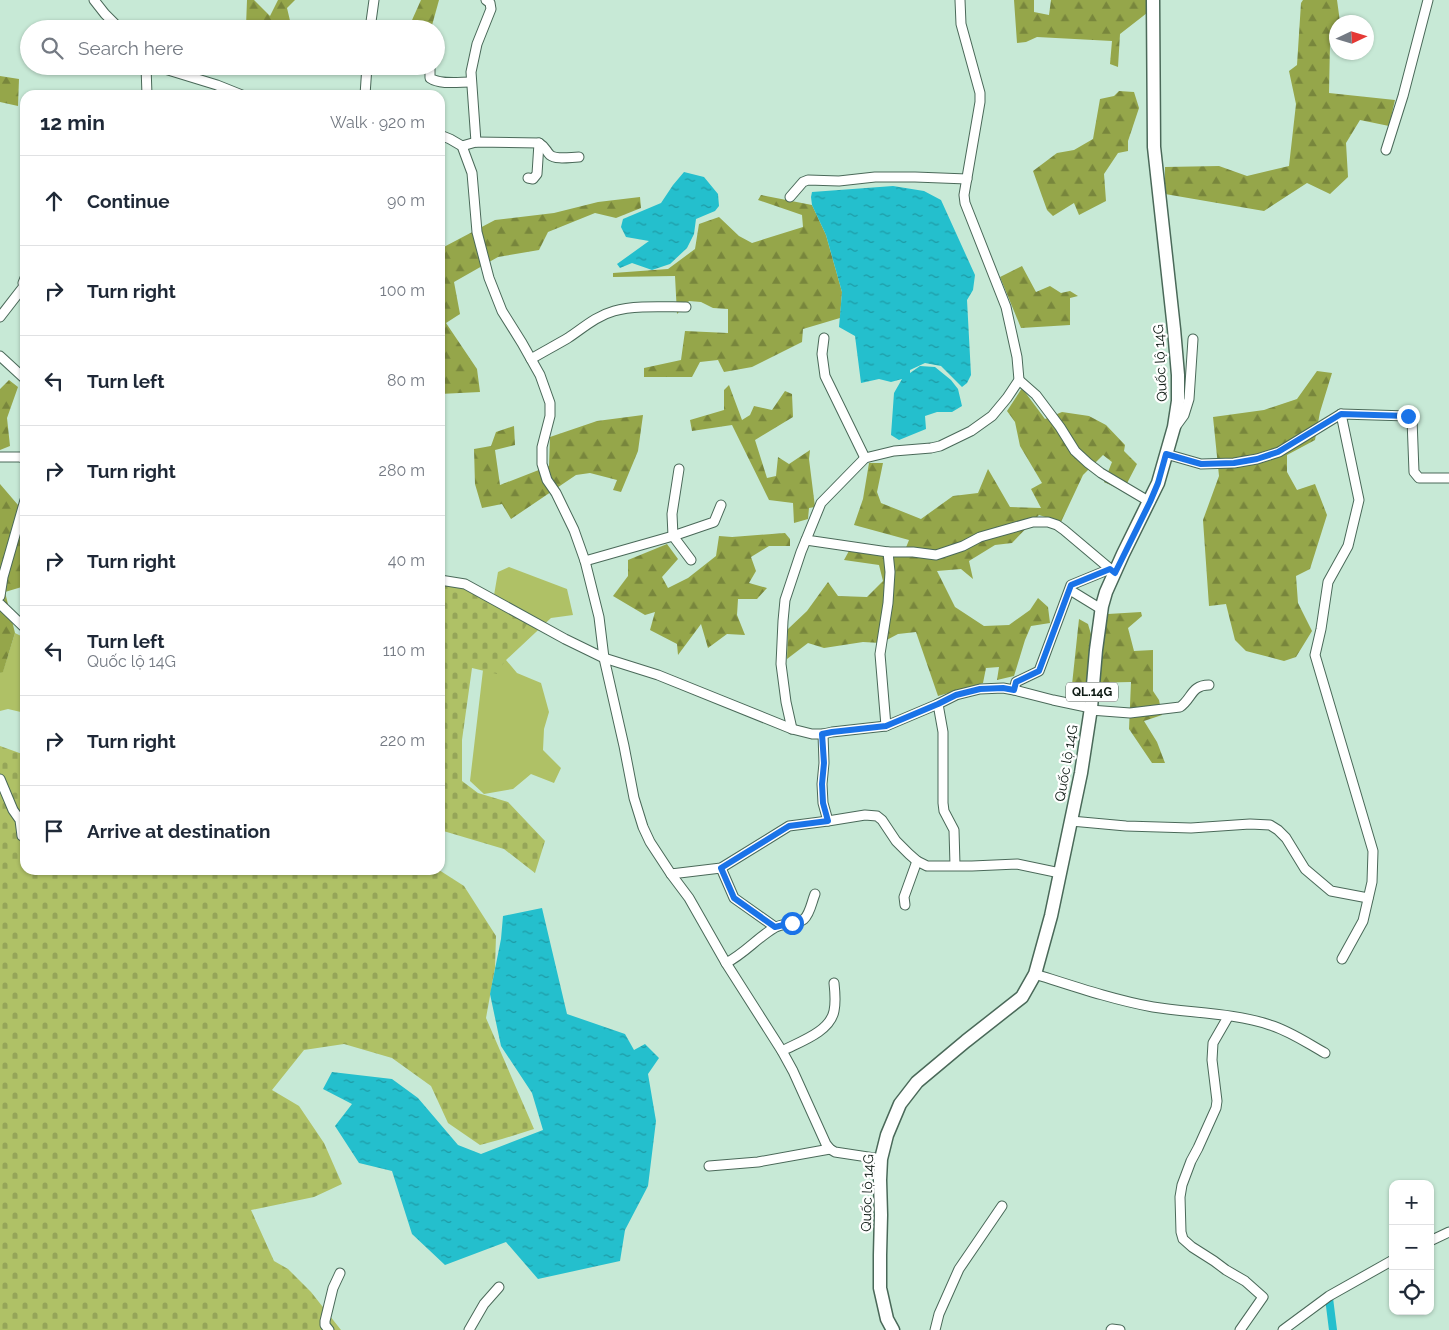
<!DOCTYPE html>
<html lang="en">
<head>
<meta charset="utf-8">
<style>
  :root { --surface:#fff; --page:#f6f6f7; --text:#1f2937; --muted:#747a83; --line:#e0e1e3 }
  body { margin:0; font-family:Raleway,sans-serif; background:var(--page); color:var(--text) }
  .controls { position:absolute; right:15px; bottom:15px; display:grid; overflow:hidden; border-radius:10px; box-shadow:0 1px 4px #0004 }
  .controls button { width:45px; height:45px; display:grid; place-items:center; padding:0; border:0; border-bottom:1px solid var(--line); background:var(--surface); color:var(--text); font:25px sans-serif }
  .compass { position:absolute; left:1329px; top:15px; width:45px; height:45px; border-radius:50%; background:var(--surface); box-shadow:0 1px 4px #0004; rotate:86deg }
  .stop { position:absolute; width:15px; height:15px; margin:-11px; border:4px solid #1a73e8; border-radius:50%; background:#fff }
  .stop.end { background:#1a73e8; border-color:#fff; box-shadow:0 1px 5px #0008 }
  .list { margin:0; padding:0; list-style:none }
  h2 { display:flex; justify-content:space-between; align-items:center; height:65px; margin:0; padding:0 20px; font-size:21px }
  h2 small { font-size:16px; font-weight:400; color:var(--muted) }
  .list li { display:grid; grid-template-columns:32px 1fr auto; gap:15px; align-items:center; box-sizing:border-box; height:90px; padding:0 20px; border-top:1px solid var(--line) }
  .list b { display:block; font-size:19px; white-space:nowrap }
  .list p { margin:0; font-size:16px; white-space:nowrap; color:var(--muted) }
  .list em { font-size:16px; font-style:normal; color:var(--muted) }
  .icon { flex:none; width:28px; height:28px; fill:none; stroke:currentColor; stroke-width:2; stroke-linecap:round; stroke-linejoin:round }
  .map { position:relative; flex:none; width:1449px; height:1330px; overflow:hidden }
  .search { position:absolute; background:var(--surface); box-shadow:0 1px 4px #0004; left:20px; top:20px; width:425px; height:55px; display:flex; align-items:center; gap:12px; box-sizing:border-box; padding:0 18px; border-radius:28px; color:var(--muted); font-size:19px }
  .panel { position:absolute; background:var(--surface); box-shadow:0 1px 4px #0004; left:20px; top:90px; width:425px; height:785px; border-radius:15px }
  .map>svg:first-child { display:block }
</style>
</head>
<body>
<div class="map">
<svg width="1449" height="1330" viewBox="0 0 1449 1330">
  <defs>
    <pattern id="forest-firs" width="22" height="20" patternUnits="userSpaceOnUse" patternTransform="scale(1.25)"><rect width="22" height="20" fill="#95a64a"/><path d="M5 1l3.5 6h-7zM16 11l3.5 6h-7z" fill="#78863c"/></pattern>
    <pattern id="cemetery-stones" width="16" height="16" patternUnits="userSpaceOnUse" patternTransform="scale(1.25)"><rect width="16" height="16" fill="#afc166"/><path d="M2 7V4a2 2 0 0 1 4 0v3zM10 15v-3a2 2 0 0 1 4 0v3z" fill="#95a558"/></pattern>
    <pattern id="water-ripples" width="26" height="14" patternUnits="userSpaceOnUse" patternTransform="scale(1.25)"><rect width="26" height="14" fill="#24bfcd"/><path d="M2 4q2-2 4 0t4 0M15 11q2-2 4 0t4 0" fill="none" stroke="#1e9aa5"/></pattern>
  </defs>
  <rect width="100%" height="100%" fill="#c7e9d6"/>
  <g fill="#afc166">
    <polygon points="509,567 567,589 573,615 551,618 506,660 517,673 541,683 549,712 544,729 543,750 561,768 554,783 531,774 513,789 484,794 470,781 487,636 498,572"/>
    <polygon points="15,633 25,638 25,713 8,709 0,711 0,673 3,671"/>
  </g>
  <g fill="url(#forest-firs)">
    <polygon points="247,0 254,0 270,16 278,0 295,0 287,8 292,29 242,29 246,26"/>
    <polygon points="421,0 439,0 431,29 408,29"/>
    <polygon points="1014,0 1034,0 1034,12 1049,15 1051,0 1153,0 1147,13 1120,34 1118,67 1110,64 1112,41 1037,37 1026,42 1017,43"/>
    <polygon points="1303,0 1337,0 1340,22 1336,22 1336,44 1330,44 1329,93 1395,100 1389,126 1360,120 1346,143 1348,177 1330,194 1307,183 1264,211 1165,194 1165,167 1219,166 1247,176 1289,166 1296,104 1289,71 1297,65 1301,3"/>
    <polygon points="0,76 19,79 18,106 0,102"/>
    <polygon points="1119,91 1134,92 1139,108 1128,141 1128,151 1118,153 1104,174 1106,201 1079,215 1074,203 1053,216 1047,210 1033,171 1057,153 1074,150 1093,139 1100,99 1114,96"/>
    <polygon points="761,195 812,205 826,235 842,292 840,318 803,329 802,342 752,367 724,372 718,360 700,362 692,377 644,377 644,368 681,360 685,331 728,333 728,309 713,308 701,302 689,301 677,314 675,276 613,277 613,273 668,269 695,249 699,224 719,217 739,236 752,243 803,227 802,215 758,200"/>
    <polygon points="640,197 641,208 616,218 595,213 548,232 539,250 498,257 454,282 460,314 446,323 477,369 480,392 440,394 440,249 495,220 554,213 598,202"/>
    <polygon points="1022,266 1036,292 1050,286 1061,293 1070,291 1078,296 1070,298 1070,325 1021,328 1000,277"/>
    <polygon points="1317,371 1332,373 1320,412 1315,440 1287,455 1287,472 1297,490 1315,484 1327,515 1310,569 1296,576 1298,603 1312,631 1296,657 1284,661 1246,651 1235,640 1226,604 1209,606 1203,520 1219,476 1213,417 1264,410 1297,399"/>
    <polygon points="9,380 18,387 7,418 10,446 0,450 0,389"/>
    <polygon points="729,385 742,420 750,415 754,406 772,410 785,391 792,394 793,417 755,440 767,478 776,476 778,457 789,464 810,450 809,459 815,507 809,508 808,519 794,523 793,503 769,500 732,425 692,431 690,420 724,410 724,390"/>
    <polygon points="1022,388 1045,419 1062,412 1089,416 1106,425 1125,445 1124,451 1137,464 1123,491 1104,482 1112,462 1103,455 1083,475 1061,522 1039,515 1012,543 995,545 969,561 973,579 961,569 937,571 955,607 984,626 1009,625 1030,610 1038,598 1048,607 1050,623 1031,626 1025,640 1014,676 997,680 999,667 986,668 983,683 938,696 916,632 898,634 881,643 863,642 824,648 808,643 787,659 788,629 807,611 828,582 838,596 867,597 883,581 879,565 844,560 850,549 903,555 909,540 854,525 863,499 869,463 883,463 877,492 881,503 921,519 953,496 978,493 988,469 1010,507 1041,508 1031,489 1042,483 1020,446 1015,422 1007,411"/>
    <polygon points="643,415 638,451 621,492 613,490 617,480 590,473 576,475 511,519 502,504 482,508 475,484 474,449 491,446 496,432 514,426 515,445 495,450 500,485 549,466 550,437 597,421"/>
    <polygon points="0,484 18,505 25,500 25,586 5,592 15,633 3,672 0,673"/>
    <polygon points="785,533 790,539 790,546 769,546 751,557 756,571 749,583 767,588 757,599 738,599 737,615 745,635 727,634 708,648 701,624 678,655 677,644 650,630 655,612 645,615 613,596 628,576 628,560 667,544 678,559 662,577 668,588 688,578 716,556 719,536 732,537"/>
    <polygon points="1141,612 1142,616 1128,628 1134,651 1153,650 1153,691 1159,700 1162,715 1144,721 1157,742 1165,763 1152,763 1129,729 1131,682 1087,683 1085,693 1071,694 1079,619 1088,624 1100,665 1108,614"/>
  </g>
  <g fill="url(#cemetery-stones)">
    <polygon points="440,581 452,582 527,624 497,674 472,668 462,740 462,781 478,793 508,802 545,841 535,873 504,849 440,830"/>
    <polygon points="0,746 25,755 25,870 439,870 464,886 496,936 495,968 486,1018 534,1129 502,1139 480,1145 448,1123 431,1086 392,1058 344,1044 304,1050 272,1090 299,1106 324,1143 342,1184 314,1197 251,1210 274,1261 288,1269 311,1292 341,1330 0,1330"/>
  </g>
  <g fill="url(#water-ripples)">
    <polygon points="684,172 704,177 718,194 719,206 715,211 696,219 694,234 687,248 670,264 652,270 632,263 620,268 617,264 649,241 626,237 621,227 623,219 661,203 673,185"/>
    <polygon points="893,186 924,191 941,200 975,275 973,290 967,300 971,375 967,383 962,387 941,366 925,363 910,370 910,373 920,366 935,367 951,380 958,389 962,406 952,412 937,412 925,416 926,429 899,440 891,435 894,393 902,379 891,382 879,379 861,383 855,336 839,327 842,292 826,235 812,205 811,197 812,192"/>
    <polygon points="542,908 567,1014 625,1034 634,1050 645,1044 659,1058 648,1074 656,1121 648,1186 625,1230 620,1261 538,1279 506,1242 445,1265 412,1234 392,1171 359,1163 335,1126 352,1104 323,1089 332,1072 392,1079 418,1098 458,1145 481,1154 543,1130 532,1093 501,1046 490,994 501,939 503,916"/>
  </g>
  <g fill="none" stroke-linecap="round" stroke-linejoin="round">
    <polyline stroke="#24bfcd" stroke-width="8" points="1329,1298 1333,1330"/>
    <g stroke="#4a6959" stroke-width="11">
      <g id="minor">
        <polyline points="94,0 105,14 120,29"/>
        <polyline points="370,29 374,0"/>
        <polyline points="146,66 147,95"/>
        <polyline points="155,66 217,85 242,95"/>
        <path d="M428,66L430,68V78C440,85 459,82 471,82"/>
        <polyline points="365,95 367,66"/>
        <polyline points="440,135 450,139 462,146 472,173 477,232 489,278 502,311 522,343 540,375 550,403 550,416 542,447 542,464 547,480 556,493 574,530 585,561 599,617 604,658 624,746 634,798 643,827 650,842 671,874 689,898 726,963 782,1051 793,1071 826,1144 830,1149 835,1152 881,1159"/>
        <polyline points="476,142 471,72 477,44 491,9 490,3 486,0"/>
        <path d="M462,146L476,142L539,143C547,148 545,150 550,155C556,160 571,157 579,157"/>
        <polyline points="1386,150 1403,96 1428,0"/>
        <polyline points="528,178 533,179 537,174 539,143"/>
        <polyline points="790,197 803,182 808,180 839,181 875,177 915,177 967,179"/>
        <polyline points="0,317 24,286 23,283 25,278"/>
        <polyline points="824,338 822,354 825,376 865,458"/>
        <polyline points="0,356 25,379"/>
        <path d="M531,359C543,352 556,345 568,338C583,328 596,316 614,311C634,305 665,307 686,307"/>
        <polyline points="1019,380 1036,395 1060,427 1075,451 1088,463 1101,473 1150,502"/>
        <polyline points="1341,414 1359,500 1348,546 1328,582 1321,629 1315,655 1373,851 1372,882 1363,921 1342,959"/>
        <polyline points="1176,426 1184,415 1189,399 1193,339"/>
        <polyline points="1166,454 1201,464 1234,463 1257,459 1279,452 1341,414 1408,416 1412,419 1414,472 1419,478 1449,478"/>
        <polyline points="0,457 20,457 25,459"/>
        <polyline points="679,469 672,514 673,536 691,560"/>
        <polyline points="806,540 888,552"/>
        <polyline points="585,561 673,536 714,522 721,505"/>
        <polyline points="440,580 465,584 565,639 604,658 658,675 792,729 812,734 823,734 832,732 886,726 938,704 956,695 980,689 1003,688 1014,690 1053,700 1091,708"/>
        <polyline points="1070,590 1101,609"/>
        <polyline points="0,596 3,577 25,500"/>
        <polyline points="0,604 25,628"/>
        <polyline points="1014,690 1016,682 1039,671 1071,585 1110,569"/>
        <polyline points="938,704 943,732 943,803 944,811 954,830 955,865"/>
        <path d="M1090,710L1130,713L1180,707C1192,699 1191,685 1209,685"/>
        <polyline points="886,726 880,654 888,603 890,572 888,552 913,552 936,555 963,546 980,537 1033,522 1048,522 1057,525 1064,530 1115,573"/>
        <polyline points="792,729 786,702 781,664 783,621 785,600 801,552 821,503 865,458 894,451 931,448 940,446 971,431 992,416 1007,398 1019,380 1017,357 1006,307 965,203 964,195 980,102 980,93 961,24 960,0"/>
        <polyline points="823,734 824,763 822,784 823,803 828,821"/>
        <polyline points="0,779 13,810 20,820 22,836"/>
        <polyline points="1071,821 1126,826 1191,828 1250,824 1270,825 1278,830 1286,838 1305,869 1331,891 1368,898"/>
        <polyline points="721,868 734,898 775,927"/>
        <polyline points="671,874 721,868 789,826 828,821 865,815 877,816 882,820 896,841 909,854 917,861 927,866 972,866 1017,864 1060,873"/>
        <polyline points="905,905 904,897 917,861"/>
        <path d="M726,963C744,954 757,938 774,928C783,922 796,926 804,919C810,914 812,901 815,894"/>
        <path d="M1035,974C1073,986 1114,1000 1153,1007C1190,1013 1235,1013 1270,1025C1290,1031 1307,1043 1325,1053"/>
        <polyline points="1228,1017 1213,1043 1212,1060 1217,1101 1216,1108 1198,1148 1191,1161 1182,1185 1180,1197 1181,1232 1183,1239 1192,1247 1214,1261 1226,1270 1245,1281 1263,1297 1240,1330"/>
        <path d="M782,1051C799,1042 830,1032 834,1011C836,1002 835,992 834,983"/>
        <polyline points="709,1166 758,1162 830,1149"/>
        <polyline points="1430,1241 1449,1232"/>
        <polyline points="329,1330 325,1325 325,1321 333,1288 340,1273"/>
        <polyline points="469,1330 484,1304 499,1287"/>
        <polyline points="935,1330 939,1314 959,1269 1002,1206"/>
        <polyline points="1111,1330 1112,1329 1120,1330"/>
        <polyline points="1283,1330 1329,1296 1393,1260"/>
      </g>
    </g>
    <g stroke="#4a6959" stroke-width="15">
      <polyline id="primary" points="893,1330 887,1319 880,1288 880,1255 881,1215 880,1180 881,1159 887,1135 900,1104 917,1082 966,1041 1022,997 1035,974 1051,916 1081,773 1091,708 1096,650 1102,606 1106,592 1123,554 1158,483 1174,427 1178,401 1178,375 1174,329 1154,147 1153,0"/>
    </g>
    <use href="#minor" stroke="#fff" stroke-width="9"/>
    <use href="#primary" stroke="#fff" stroke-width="12"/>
  </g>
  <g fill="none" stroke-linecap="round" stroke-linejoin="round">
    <polyline stroke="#1a73e8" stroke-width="6" points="792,923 775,927 734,898 721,868 789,826 828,821 823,803 822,784 824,763 822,734 832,732 886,726 938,704 956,695 980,689 1003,688 1014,690 1016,682 1039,671 1071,585 1110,569 1115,573 1150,502 1158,483 1166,454 1201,464 1234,463 1257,459 1278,452 1341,414 1408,416"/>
  </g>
  <g text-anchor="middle" stroke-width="4.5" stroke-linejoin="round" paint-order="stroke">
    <rect fill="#fff" stroke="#565f5a" stroke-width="1" x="1066" y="682.5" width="52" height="19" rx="4"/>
    <g font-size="12" font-weight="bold" fill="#0d1a13">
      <text x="1092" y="696">QL.14G</text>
    </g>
    <g font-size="14" fill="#0d1a13" stroke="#fff">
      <text transform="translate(1160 363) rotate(-93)" y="5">Quốc lộ 14G</text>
      <text transform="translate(1066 763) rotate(-80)" y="5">Quốc lộ 14G</text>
      <text transform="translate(867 1193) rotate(-88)" y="5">Quốc lộ 14G</text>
    </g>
  </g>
</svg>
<div class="controls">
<button>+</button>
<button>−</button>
<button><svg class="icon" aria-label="locate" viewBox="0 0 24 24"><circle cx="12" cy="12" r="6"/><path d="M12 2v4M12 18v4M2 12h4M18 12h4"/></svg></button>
</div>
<svg class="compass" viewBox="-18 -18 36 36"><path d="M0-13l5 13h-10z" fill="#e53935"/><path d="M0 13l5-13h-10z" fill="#747a83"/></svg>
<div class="stop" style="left:792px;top:923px"></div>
<div class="stop end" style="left:1408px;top:416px"></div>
<div class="search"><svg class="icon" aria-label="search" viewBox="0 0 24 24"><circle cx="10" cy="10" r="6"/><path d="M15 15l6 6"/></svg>Search here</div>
<section class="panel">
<h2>12 min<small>Walk · 920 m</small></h2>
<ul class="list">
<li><svg class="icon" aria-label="ahead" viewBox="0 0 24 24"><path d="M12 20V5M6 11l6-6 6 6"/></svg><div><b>Continue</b></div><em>90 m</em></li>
<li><svg class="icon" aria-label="right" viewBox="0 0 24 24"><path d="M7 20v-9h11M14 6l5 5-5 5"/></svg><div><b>Turn right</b></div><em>100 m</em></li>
<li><svg class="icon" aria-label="left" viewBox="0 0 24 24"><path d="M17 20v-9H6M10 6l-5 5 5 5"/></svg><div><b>Turn left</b></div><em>80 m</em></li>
<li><svg class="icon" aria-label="right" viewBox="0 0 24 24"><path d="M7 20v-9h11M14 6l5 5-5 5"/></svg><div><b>Turn right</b></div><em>280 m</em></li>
<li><svg class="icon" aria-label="right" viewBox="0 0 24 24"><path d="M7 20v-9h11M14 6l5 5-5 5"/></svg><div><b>Turn right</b></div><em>40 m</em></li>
<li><svg class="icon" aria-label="left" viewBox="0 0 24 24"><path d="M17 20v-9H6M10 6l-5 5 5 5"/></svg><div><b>Turn left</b><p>Quốc lộ 14G</p></div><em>110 m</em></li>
<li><svg class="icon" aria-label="right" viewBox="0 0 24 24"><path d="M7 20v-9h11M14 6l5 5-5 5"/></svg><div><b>Turn right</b></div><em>220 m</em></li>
<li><svg class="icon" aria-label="arrive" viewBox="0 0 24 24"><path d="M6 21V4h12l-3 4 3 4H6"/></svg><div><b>Arrive at destination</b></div></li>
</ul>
</section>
</div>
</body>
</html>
